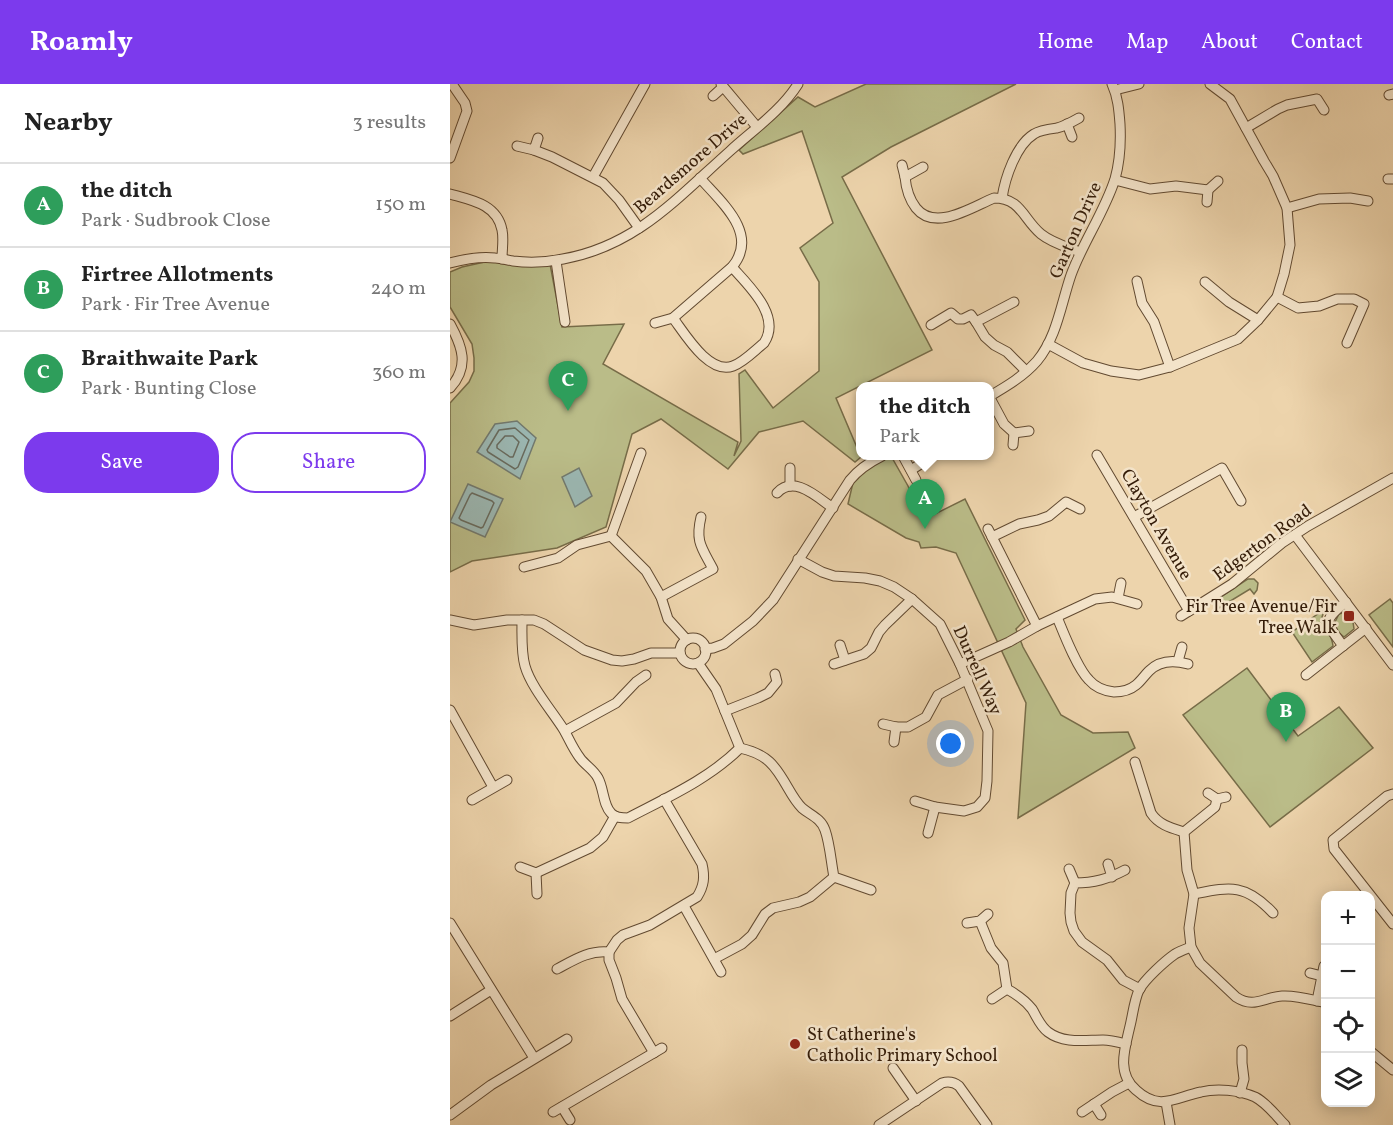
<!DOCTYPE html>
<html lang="en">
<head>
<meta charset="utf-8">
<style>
  :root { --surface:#fff; --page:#f6f6f6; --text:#222; --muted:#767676; --line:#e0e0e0; --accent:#7c3aed }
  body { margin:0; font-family:Vollkorn,serif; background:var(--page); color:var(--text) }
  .controls { position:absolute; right:18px; bottom:18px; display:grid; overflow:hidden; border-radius:12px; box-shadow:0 3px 15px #0003 }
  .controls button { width:54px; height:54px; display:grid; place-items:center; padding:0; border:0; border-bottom:2px solid var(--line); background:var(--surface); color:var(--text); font:30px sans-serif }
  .you { position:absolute; left:501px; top:660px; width:21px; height:21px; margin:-15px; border:4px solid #fff; border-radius:50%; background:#1a73e8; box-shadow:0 0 0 9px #1a73e833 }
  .badge { display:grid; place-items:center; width:39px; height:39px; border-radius:50%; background:var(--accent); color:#fff; font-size:20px; font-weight:700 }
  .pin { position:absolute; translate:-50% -50px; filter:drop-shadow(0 2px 3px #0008) }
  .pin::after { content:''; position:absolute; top:32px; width:21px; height:18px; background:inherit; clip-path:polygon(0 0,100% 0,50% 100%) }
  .popup { position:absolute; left:406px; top:298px; width:138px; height:78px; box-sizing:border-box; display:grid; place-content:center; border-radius:12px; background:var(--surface); filter:drop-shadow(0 2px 4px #0005); font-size:20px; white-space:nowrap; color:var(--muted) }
  .popup b { font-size:22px; color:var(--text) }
  .popup::after { content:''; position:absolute; left:50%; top:100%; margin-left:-12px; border:12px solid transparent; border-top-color:var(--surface) }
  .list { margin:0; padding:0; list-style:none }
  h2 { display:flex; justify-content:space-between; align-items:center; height:78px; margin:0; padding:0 24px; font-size:26px }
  h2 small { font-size:20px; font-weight:400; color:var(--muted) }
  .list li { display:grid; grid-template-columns:39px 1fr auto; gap:18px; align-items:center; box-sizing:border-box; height:84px; padding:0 24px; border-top:2px solid var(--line) }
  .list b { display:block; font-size:22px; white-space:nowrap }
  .list p { margin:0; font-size:20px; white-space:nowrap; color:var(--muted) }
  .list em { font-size:20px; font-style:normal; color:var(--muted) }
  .actions { display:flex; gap:12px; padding:18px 24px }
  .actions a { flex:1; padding:14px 0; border:2px solid var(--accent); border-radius:24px; text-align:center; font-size:21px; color:var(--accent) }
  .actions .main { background:var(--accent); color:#fff }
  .icon { flex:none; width:33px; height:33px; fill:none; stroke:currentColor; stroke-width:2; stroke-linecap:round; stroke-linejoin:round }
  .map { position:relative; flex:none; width:943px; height:1041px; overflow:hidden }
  header { display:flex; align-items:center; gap:36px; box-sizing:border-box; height:84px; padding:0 30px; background:var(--accent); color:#fff }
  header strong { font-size:28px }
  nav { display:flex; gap:33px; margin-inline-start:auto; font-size:21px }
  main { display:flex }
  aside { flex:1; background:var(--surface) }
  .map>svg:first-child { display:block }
</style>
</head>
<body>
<header>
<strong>Roamly</strong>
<nav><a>Home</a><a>Map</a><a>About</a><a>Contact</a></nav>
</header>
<main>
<aside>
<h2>Nearby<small>3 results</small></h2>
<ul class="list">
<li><span class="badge" style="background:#2e9e5b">A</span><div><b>the ditch</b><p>Park · Sudbrook Close</p></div><em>150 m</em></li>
<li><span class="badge" style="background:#2e9e5b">B</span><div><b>Firtree Allotments</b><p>Park · Fir Tree Avenue</p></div><em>240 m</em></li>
<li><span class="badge" style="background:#2e9e5b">C</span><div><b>Braithwaite Park</b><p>Park · Bunting Close</p></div><em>360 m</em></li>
</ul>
<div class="actions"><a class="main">Save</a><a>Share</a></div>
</aside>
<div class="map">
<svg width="943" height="1041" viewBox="0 0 943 1041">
  <rect width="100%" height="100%" fill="#edd4ac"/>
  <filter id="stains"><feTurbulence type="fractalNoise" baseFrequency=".00333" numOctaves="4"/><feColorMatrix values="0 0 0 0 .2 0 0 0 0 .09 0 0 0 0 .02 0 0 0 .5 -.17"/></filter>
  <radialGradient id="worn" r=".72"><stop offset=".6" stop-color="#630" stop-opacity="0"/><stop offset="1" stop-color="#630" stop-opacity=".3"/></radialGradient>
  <g fill="#babc88" stroke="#776c48" stroke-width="1.5">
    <polygon points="416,0 566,0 441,63 392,93 482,266 386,314 411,373 405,378 353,337 309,348 278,385 211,335 182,350 156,443 107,464 22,477 0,488 0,319 19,298 24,287 24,274 22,260 0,223 0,188 12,183 39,177 56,180 100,180 112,243 174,240 153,280 288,358 284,372 291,357 289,290 295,286 323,324 369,287 369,198 350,164 383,139 352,47 293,70 289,66 348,13 365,23"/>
    <polygon points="433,372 441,372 458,402 473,436 515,415 575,536 566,545 573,563 611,631 643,649 678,648 685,664 568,734 576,619 506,469 486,463 471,464 469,458 456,454 398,420 405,390"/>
    <polygon points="798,495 804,495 808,499 807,506 804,510 800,505 769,524 765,517"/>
    <polygon points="940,515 943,519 943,563 919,531"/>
    <path d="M875,525L872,533C875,543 882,551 883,562L862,578L842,548Z"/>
    <polygon points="896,528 903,538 904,545 894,553 887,547 885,538 889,530"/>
    <polygon points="797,584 848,652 889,623 923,664 820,743 733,631"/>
  </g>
  <g fill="#9bb7b2" stroke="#72796e" stroke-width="1.5">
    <polygon points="67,337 86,354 70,395 27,368 45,340"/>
    <polygon points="129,384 142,412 125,423 112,393"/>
    <polygon points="18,400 53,415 35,453 0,438"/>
  </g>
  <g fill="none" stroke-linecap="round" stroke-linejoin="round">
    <g stroke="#686a5d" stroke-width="1.5">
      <polygon points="65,344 79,356 68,383 65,385 38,368 37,366 49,346"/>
      <polygon points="55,352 63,352 69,358 63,373 60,373 47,364 47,361"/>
      <polygon points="22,409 42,417 44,419 33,443 31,444 11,436 9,434 20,411"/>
    </g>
    <g stroke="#624a31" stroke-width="11">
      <g id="minor">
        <polyline points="271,0 307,43"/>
        <polyline points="665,6 689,0"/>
        <polyline points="939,11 943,10"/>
        <polyline points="263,12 273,3"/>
        <polyline points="617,40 622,53"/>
        <polyline points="796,44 828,25 837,21 867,15 874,26"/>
        <polyline points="67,62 84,66 88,54"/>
        <polyline points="84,66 102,73 153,99 169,116 189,144"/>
        <polyline points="0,74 17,27 15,19 2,0"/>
        <polyline points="452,81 455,93"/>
        <path d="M473,83L455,93C456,104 459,115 466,124C485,148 522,123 544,114C571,114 573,135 591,150C602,159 617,163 630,168"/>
        <polyline points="143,93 195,0"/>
        <polyline points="938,95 943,95"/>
        <polyline points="665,96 700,105 726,102 758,106 757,118"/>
        <polyline points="758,106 768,97"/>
        <path d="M0,110C21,116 47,120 52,146C54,155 52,165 52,175"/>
        <path d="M552,114C555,94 566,61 584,50C590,46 599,45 607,44C615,42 622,38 629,34"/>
        <polyline points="837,124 869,115 900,114 918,117"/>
        <polyline points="106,177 115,238"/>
        <path d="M0,179C15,175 30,172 45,174C51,174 57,176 63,177C79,179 98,178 113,175C186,162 227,114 280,67C303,46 331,27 348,0"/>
        <polyline points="687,197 692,219 704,238 720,283"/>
        <polyline points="755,198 779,218 808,236"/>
        <polyline points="827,213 848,224 869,222 887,215 904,215 914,220 897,259"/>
        <polyline points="564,218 526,238 535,253 544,261 557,268 576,287"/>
        <path d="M223,234C235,250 259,291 283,282C294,278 304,267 314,259C332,232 298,201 282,183"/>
        <path d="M205,239L223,234L282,183C310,150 271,118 250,94"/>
        <path d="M0,240C12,262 20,282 0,304"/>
        <polyline points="481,241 501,229 508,235 513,235 521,231 526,238"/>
        <polyline points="598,260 633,279 661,287 689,291 720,283 788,255 808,236 827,213 834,190 840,161 837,124 823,92 814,77 780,15 760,0"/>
        <path d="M540,312C557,302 574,292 587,277C607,253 611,220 621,191C633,158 654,129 665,95C670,77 671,59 670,40C669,27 668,13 662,0"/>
        <polyline points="540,314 554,340 564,349 579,347"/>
        <polyline points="563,361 564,349"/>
        <polyline points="647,371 739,527"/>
        <polyline points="453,372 466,396"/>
        <polyline points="340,384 340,402"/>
        <polyline points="461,386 472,379"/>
        <path d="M327,409C344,390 368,414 383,424"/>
        <polyline points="684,433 772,384 791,417"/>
        <polyline points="538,445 587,542"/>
        <polyline points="845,451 943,581"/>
        <polyline points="161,452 196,487 211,513 218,535 237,556"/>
        <polyline points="161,452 191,369"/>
        <polyline points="542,453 569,440 588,436 599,432 616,418 630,425"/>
        <polyline points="348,475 372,488 384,492 415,494 430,497 444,503 462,515 490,540 510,580 538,647 537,697 535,714 527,723 514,727 485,723 465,717"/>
        <polyline points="74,483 108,474 127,461 161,452"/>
        <path d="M211,513L263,485C252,464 245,458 251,433"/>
        <polyline points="668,514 671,499"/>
        <polyline points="731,532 782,500 832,459 858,442 943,394"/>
        <path d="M607,533C614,550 627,584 639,596C645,603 655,607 664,608C672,608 680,606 686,601C691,597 694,592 699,587C710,576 724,576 738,580"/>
        <polyline points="0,536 24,541 57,536 84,536 94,540 134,566 162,576 172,577 184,575 201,569 230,569"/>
        <path d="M72,536C72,551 71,568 75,582C81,603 102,627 114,646C119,655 123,665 130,674C135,681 144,686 148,694C154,705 153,721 161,729C165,734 172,734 178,734C216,714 259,695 290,664"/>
        <circle cx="243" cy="567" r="13"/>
        <polyline points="390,561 395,576"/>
        <path d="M893,562C876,538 871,538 896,518"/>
        <path d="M255,565L263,564L274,560L303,537L323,516L400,396C409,385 420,378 432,372"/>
        <polyline points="728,577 732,563"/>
        <polyline points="248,579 266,605 290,664"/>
        <polyline points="384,580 414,570 421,564 429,548 435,541 462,515"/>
        <polyline points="510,580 559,558 587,542 645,515 662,513 687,520"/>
        <polyline points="856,591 916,544"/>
        <polyline points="0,626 43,703"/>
        <polyline points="275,627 308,614 318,609 327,598 325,590"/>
        <polyline points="433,640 446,643 458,643 476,633 488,611 518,595"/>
        <polyline points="115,647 166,619 186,598 196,591"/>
        <polyline points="444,658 446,643"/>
        <path d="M290,664C317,670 325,681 338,704C342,711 346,718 352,724C360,731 371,734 375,746C380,760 381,778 384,793L421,806"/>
        <path d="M685,678L701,729C709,741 721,744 734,748"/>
        <polyline points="758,709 767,715 776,713"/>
        <polyline points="943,710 937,712 883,756 884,765 943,840"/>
        <polyline points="22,716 57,696"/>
        <path d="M734,748L737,786L744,810L739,844L741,863L750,879L786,913C804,925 814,913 832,912C847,911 862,916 876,919"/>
        <polyline points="734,748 765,723 767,715"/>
        <polyline points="478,749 485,723"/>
        <polyline points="658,780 662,793"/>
        <polyline points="70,783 86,789 87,810"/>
        <polyline points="619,785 625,799"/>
        <path d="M675,786C658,795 644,799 625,799L621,809L620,829L621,838L624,847L632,858L657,876L673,896L690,905"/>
        <polyline points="86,789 140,764 153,753 165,732"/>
        <path d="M744,810C780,803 795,799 823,829"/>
        <polyline points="234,822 271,888"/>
        <path d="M530,837L541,864L553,879L557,905C566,910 575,916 582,925C587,933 590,942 598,948C614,960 635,956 653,956C660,956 668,958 676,960"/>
        <polyline points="0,839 84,974"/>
        <polyline points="517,839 530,837 538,830"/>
        <path d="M741,863C736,865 730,867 725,870C715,877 695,895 689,906C684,917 683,930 680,942C675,964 666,989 686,1006C710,1028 726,1013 751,1008C767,1004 789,1006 805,1013C817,1019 826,1032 835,1041"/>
        <polyline points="159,868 159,876 166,894 172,915 204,969"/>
        <polyline points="264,875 292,860 302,851 315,830 323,824 349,818 360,813 384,793"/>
        <path d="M107,885C124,876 139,866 159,868L167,856L173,851L200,841L247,813C254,802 255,793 252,780L214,715"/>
        <polyline points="860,889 872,892"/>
        <polyline points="542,915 557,905"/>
        <polyline points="867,917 874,882"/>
        <polyline points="0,932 41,906"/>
        <polyline points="920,967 943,986"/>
        <polyline points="443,984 466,1017"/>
        <polyline points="790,1009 794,995 792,979 792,966"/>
        <polyline points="716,1018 720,1041"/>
        <polyline points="644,1020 651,1031"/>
        <polyline points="112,1023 120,1036"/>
        <polyline points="103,1028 212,964"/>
        <polyline points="632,1028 662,1008 679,999"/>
        <polyline points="0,1031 41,1001 117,955"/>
        <path d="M429,1041L492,999C499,997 504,998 509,1002L537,1041"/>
      </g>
    </g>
    <use href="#minor" stroke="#f3e3c9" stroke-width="9"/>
  </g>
  <g fill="#8f2418" stroke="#f3e3c9" stroke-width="2">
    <rect x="893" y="526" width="12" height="12" rx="3"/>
    <circle cx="345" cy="960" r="6"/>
  </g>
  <g text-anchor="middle" stroke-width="5" stroke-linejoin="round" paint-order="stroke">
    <g font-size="18" fill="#341c08" stroke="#f3e3c9">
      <text transform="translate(240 79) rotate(-41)" y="6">Beardsmore Drive</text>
      <text transform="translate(625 146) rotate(-66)" y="6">Garton Drive</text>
      <text transform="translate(707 440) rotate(60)" y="6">Clayton Avenue</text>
      <text transform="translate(812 458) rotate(-36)" y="6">Edgerton Road</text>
      <text transform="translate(528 586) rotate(66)" y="6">Durrell Way</text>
    </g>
    <g font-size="18" fill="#341c08" stroke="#f3e3c9" text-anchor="end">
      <text x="887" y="528">Fir Tree Avenue/Fir<tspan x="887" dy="21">Tree Walk</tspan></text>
      <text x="357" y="956" text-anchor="start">St Catherine's<tspan x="357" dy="21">Catholic Primary School</tspan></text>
    </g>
  </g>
  <rect width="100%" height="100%" filter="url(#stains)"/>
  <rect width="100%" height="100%" fill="url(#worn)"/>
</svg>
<div class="controls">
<button>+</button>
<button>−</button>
<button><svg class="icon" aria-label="locate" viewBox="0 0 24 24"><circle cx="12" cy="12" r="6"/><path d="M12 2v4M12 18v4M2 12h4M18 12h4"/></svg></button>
<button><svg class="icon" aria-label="layers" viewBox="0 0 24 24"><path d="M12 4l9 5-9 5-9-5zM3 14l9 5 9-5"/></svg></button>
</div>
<div class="you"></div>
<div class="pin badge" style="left:475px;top:445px;background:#2e9e5b">A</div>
<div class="popup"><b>the ditch</b>Park</div>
<div class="pin badge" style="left:836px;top:658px;background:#2e9e5b">B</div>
<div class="pin badge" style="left:118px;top:327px;background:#2e9e5b">C</div>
</div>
</main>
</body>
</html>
